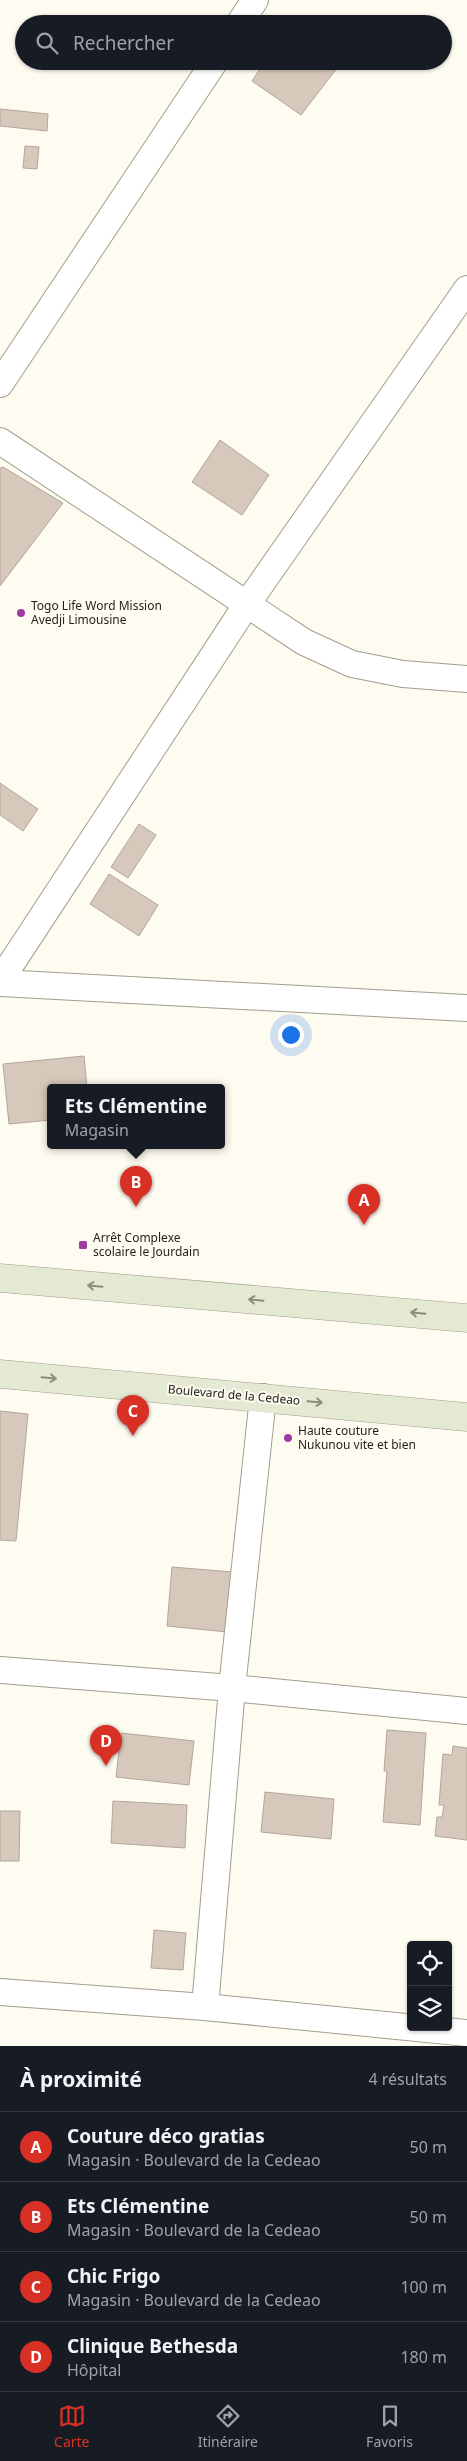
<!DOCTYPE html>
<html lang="fr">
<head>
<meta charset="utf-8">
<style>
  :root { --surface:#171b24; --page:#242831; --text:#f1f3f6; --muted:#9ea1a6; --line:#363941; --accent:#d93025 }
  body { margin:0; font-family:"Noto Sans",sans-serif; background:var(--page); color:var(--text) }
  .controls { position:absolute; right:15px; bottom:15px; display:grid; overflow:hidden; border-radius:5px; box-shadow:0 1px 4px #0004 }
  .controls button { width:45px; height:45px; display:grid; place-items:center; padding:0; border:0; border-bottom:1px solid var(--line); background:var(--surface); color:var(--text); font:25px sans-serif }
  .you { position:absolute; left:290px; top:1034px; width:18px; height:18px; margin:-12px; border:4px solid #fff; border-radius:50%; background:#1a73e8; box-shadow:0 0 0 8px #1a73e833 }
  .badge { display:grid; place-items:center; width:32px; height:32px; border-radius:50%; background:var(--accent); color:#fff; font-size:16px; font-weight:700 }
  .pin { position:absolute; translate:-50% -41px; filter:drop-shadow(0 1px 2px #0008) }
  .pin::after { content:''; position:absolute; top:26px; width:18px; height:15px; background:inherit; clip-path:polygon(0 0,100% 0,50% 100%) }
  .popup { position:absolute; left:47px; top:1084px; width:178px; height:65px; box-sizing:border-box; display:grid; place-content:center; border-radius:5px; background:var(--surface); filter:drop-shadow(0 1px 4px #0005); font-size:16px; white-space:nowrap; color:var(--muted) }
  .popup b { font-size:19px; color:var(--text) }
  .popup::after { content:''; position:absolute; left:50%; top:100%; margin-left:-10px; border:10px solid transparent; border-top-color:var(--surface) }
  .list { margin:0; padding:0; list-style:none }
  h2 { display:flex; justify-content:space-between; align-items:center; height:65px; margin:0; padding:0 20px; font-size:21px }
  h2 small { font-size:16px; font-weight:400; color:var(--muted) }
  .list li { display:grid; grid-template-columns:32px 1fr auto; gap:15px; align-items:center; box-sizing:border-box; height:70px; padding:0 20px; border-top:1px solid var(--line) }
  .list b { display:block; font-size:19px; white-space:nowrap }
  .list p { margin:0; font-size:16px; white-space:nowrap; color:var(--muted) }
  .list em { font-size:16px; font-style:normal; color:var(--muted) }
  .icon { flex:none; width:28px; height:28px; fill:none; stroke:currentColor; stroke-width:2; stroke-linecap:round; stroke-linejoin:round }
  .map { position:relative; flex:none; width:467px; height:2046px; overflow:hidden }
  .search { position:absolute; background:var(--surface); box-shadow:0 1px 4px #0004; left:15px; right:15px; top:15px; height:55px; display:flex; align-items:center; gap:12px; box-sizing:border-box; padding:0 18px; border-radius:28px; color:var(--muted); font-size:19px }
  .sheet { height:345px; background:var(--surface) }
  nav { display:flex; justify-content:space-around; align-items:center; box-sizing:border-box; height:70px; border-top:1px solid var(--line); background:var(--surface); font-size:14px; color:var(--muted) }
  nav a { display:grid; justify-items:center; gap:2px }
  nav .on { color:var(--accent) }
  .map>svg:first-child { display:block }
</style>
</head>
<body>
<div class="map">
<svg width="467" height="2046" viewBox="0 0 467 2046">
  <rect width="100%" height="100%" fill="#fefbf1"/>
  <g fill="#d6c9bb" stroke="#b3a699">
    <polygon points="265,61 336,61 340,64 301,115 252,81"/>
    <polygon points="0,109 48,114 47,131 0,126"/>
    <polygon points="25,146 39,147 37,169 23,168"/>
    <polygon points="220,440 269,475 242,515 192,482"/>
    <polygon points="3,467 63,503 0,586 0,468"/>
    <polygon points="0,783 38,809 23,831 0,815"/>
    <polygon points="139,824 156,835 128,878 111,867"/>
    <polygon points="109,874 158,905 139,936 90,904"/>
    <polygon points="84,1056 87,1088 51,1088 51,1120 9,1124 3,1064"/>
    <polygon points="0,1411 28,1414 16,1541 0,1540"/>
    <polygon points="172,1567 233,1572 227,1632 167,1626"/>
    <polygon points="387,1730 426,1733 420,1825 383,1822 387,1771 384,1771"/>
    <polygon points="121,1733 194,1741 189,1785 116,1777"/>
    <polygon points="453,1746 467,1748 467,1840 435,1836 437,1817 442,1817 444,1805 439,1805 443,1754 452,1755"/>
    <polygon points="265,1792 334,1799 331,1839 261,1832"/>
    <polygon points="113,1801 187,1805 185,1848 111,1843"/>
    <polygon points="0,1811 20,1811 19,1861 0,1861"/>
    <polygon points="154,1930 186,1933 183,1970 151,1968"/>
  </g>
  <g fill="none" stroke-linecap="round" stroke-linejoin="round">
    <g stroke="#a29e8d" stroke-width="28">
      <g id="street">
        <polyline points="239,24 255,0"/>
        <polyline points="0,384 215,61"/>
        <polyline points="0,441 304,642 352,664 403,674 467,679"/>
        <polyline points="0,981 247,604 467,289"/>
        <polyline points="0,983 467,1008"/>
        <polyline points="0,1670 232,1688 467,1711"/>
        <polyline points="0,1992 205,2007 467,2033"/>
        <polyline points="205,2007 232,1688 263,1397"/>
      </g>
    </g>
    <g stroke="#a29e8d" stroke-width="29">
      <g id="secondary">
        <polyline points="0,1278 467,1318"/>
        <polyline points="0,1374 467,1417"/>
      </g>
    </g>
    <use href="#street" stroke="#fff" stroke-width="26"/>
    <use href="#secondary" stroke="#e4e9d3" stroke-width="28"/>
  </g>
  <defs><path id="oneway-shaft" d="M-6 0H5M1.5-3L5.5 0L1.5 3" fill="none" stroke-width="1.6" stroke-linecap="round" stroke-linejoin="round" transform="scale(1.25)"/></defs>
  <g stroke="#8c8e7f">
    <use href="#oneway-shaft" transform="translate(95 1286) rotate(-175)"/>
    <use href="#oneway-shaft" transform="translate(256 1300) rotate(-175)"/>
    <use href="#oneway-shaft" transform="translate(418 1313) rotate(-175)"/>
    <use href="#oneway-shaft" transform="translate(49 1378) rotate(5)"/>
    <use href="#oneway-shaft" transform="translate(315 1402) rotate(5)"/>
  </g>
  <g fill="#9f3ca2" stroke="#fefbf1" stroke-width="2">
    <circle cx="21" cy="613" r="5"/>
    <rect x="78" y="1240" width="10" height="10" rx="2.5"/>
    <circle cx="288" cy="1438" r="5"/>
  </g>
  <g text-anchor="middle" stroke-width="4" stroke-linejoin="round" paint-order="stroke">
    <g font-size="12" fill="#211f19" stroke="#fefbf1" text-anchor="start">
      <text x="31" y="610">Togo Life Word Mission<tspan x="31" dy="14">Avedji Limousine</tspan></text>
      <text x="93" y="1242">Arrêt Complexe<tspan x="93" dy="14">scolaire le Jourdain</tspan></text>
      <text x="298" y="1435">Haute couture<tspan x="298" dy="14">Nukunou vite et bien</tspan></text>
    </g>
    <g font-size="12" fill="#211f19" stroke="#fefbf1">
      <text transform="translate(234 1395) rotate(5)" y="4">Boulevard de la Cedeao</text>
    </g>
  </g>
</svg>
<div class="controls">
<button><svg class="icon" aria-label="locate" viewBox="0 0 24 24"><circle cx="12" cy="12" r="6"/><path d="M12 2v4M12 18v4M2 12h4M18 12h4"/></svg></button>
<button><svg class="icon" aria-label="layers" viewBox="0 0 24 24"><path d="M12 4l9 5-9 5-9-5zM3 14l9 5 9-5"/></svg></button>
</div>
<div class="you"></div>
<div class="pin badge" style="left:364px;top:1225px">A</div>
<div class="pin badge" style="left:136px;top:1207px">B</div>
<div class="popup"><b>Ets Clémentine</b>Magasin</div>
<div class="pin badge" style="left:133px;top:1436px">C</div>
<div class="pin badge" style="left:106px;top:1766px">D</div>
<div class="search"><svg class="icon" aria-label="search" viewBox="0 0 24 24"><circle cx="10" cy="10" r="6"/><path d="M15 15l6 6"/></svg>Rechercher</div>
</div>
<section class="sheet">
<h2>À proximité<small>4 résultats</small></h2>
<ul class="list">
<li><span class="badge">A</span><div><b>Couture déco gratias</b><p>Magasin · Boulevard de la Cedeao</p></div><em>50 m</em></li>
<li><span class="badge">B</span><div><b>Ets Clémentine</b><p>Magasin · Boulevard de la Cedeao</p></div><em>50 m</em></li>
<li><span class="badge">C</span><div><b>Chic Frigo</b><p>Magasin · Boulevard de la Cedeao</p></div><em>100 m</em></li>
<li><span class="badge">D</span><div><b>Clinique Bethesda</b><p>Hôpital</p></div><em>180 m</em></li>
</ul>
</section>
<nav>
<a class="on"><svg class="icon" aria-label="map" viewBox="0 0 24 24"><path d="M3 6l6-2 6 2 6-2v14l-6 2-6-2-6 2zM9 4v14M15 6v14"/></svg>Carte</a>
<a><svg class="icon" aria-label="directions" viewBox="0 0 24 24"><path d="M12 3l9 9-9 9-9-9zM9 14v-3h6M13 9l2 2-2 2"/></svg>Itinéraire</a>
<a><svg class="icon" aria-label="saved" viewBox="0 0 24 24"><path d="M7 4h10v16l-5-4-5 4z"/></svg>Favoris</a>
</nav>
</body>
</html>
